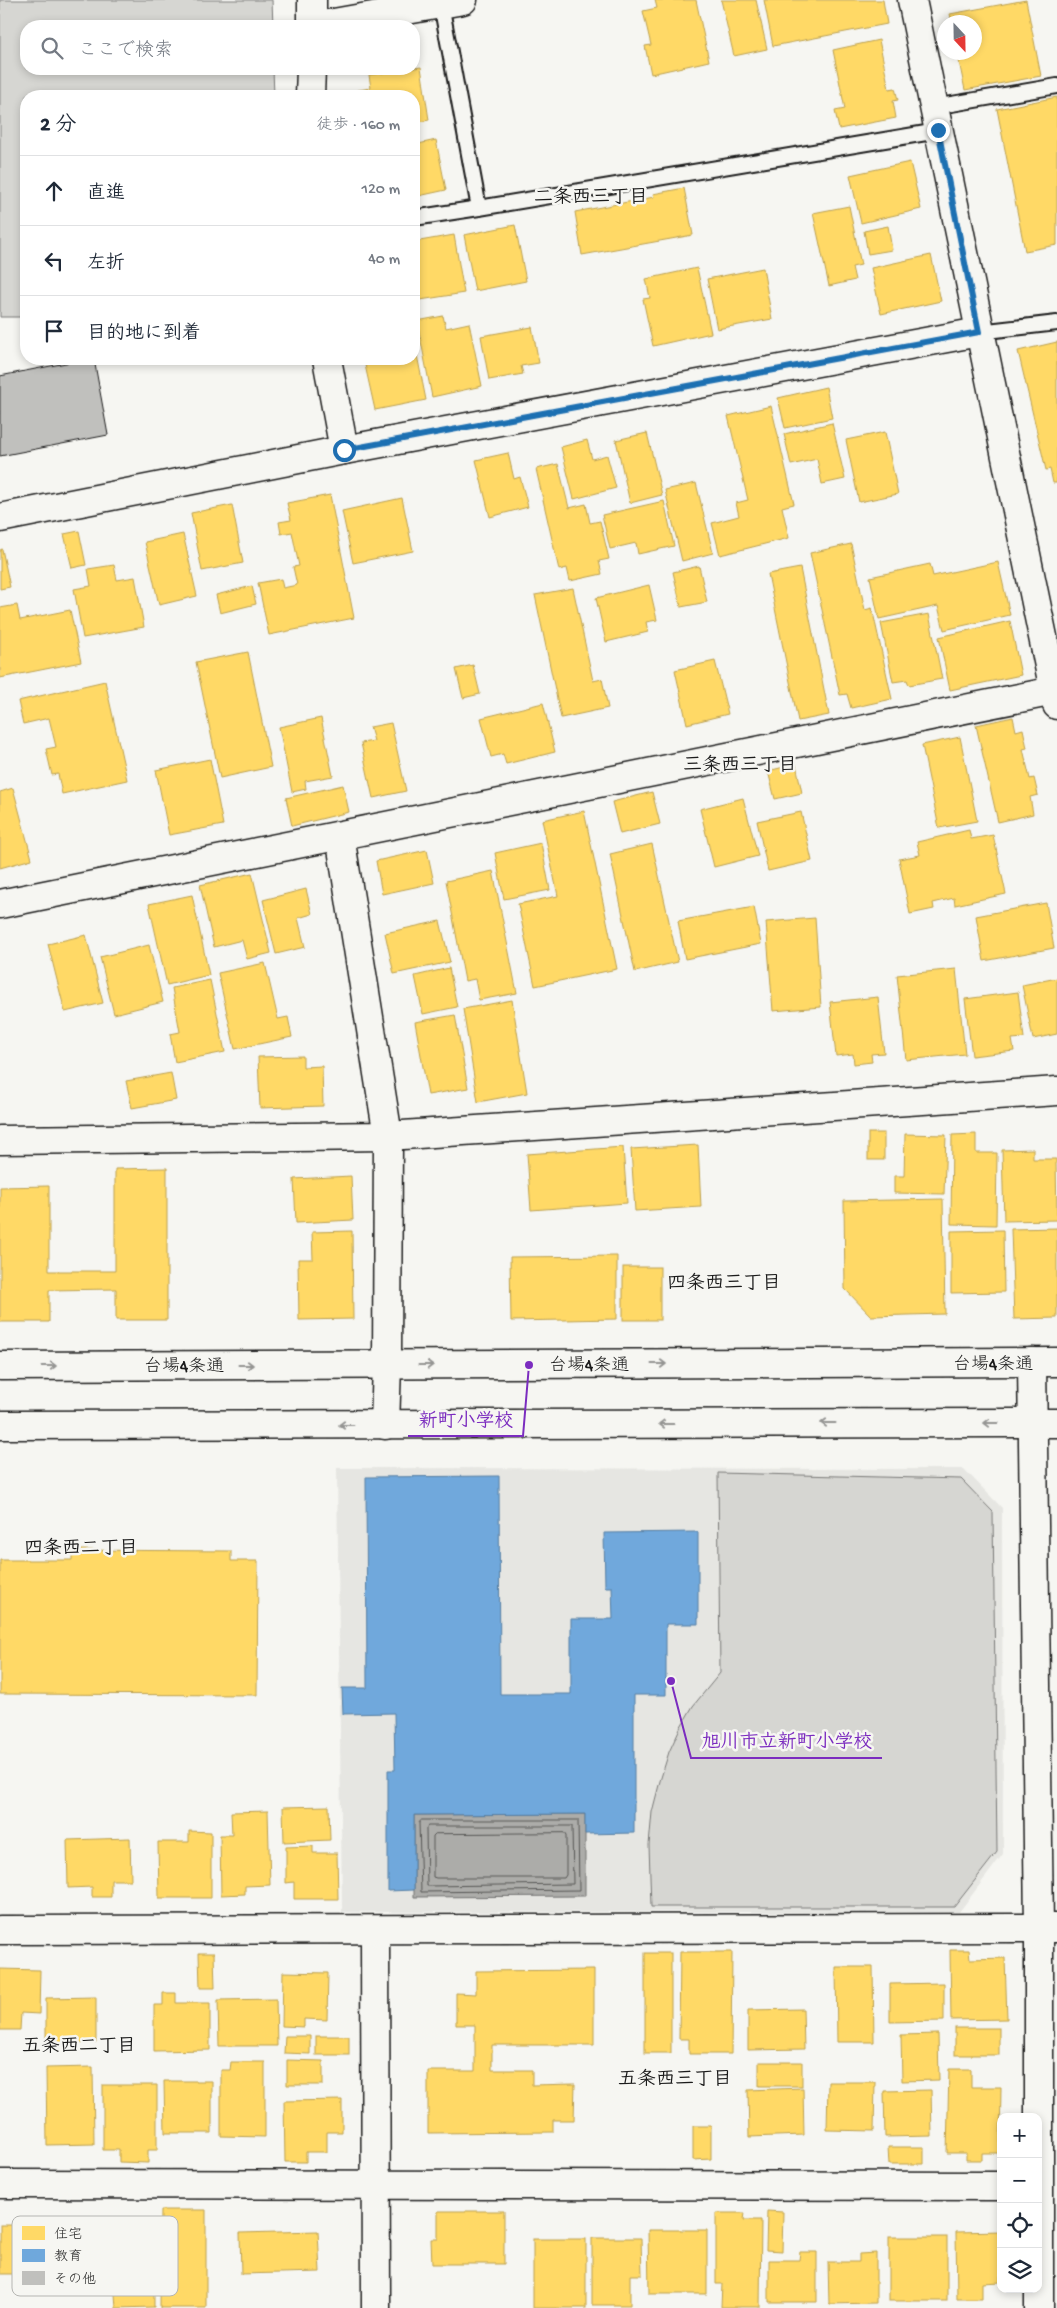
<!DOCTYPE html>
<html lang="ja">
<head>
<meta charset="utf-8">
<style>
  :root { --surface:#fff; --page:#f2f2f3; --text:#1f2937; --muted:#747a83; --line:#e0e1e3 }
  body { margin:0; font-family:"Gochi Hand","Klee One",sans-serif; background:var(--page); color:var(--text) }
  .controls { position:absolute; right:15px; bottom:15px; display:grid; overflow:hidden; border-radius:10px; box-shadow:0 2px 8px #0003 }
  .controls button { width:45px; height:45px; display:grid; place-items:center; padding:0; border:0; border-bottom:1px solid var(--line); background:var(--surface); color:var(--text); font:25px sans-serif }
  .compass { position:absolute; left:937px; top:15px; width:45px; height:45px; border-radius:50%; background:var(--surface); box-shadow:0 2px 8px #0003; rotate:158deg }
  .stop { position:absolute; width:15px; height:15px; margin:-11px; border:4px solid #1f6fb2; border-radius:50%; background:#fff }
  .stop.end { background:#1f6fb2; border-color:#fff; box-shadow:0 1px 5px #0008 }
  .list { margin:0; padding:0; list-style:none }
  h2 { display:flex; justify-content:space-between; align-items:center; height:65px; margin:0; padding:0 20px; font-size:21px }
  h2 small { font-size:16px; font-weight:400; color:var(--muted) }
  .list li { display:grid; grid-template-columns:32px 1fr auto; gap:15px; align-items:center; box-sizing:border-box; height:70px; padding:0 20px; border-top:1px solid var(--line) }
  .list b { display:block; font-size:19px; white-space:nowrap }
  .list em { font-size:16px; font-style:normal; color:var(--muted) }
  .icon { flex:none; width:28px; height:28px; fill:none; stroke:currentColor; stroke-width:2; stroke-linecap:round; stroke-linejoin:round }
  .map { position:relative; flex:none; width:1057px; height:2308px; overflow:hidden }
  .search { position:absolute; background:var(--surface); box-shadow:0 2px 8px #0003; left:20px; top:20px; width:400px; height:55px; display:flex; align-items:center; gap:12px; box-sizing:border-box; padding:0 18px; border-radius:20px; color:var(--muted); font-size:19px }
  .panel { position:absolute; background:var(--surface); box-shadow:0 2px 8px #0003; left:20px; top:90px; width:400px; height:275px; border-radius:20px }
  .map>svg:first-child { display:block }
</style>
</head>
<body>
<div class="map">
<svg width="1057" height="2308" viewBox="0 0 1057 2308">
  <rect width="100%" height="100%" fill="#f6f6f2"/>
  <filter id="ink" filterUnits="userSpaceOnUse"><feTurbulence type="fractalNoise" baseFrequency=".02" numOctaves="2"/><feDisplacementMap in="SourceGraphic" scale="10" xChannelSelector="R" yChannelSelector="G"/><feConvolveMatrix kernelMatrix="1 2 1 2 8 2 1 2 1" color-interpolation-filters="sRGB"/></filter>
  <g filter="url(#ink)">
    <polygon fill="#e6e6e2" points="337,1468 964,1469 1002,1508 1003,1854 959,1912 342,1912"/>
    <g fill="#d6d6d2" stroke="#797977">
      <polygon points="0,0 272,0 273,26 26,26 26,69 273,69 274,96 26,96 26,317 0,317"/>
      <polygon points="718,1473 961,1479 993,1512 997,1852 954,1907 651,1907 649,1845 652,1812 660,1781 669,1752 680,1728 693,1706 720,1673"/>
    </g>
    <polygon fill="#acaca9" stroke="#727271" points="585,1814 585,1896 414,1897 414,1815"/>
    <g fill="#ffd966" stroke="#bba050">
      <polygon points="655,0 696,0 709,61 651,74 645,46 651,45 643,11 657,8"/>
      <polygon points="721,0 756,0 767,49 734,56"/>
      <polygon points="764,0 883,0 887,24 773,46"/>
      <polygon points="1026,0 1041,76 965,90 957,52 974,52 974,22 952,22 950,14"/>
      <polygon points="879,40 889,89 895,88 898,100 893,101 896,118 839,129 835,111 845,109 833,50"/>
      <polygon points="421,67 429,120 414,123 414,96 354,96 353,91 371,88 369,75"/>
      <polygon points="1057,97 1057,245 1025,251 997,109"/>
      <polygon points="436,140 446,190 414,197 414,145"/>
      <polygon points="910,162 921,209 861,223 850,175"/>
      <polygon points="684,188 693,235 582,255 575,212 654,197 653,194"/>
      <polygon points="849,206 861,265 852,267 855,280 829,286 813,213"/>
      <polygon points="515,225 526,281 475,291 464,235"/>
      <polygon points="888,226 892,250 868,254 864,231"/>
      <polygon points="454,235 464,293 414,301 414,242"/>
      <polygon points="931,255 941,301 881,314 871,268"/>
      <polygon points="697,268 711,333 653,346 643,299 650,298 646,279"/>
      <polygon points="763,268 772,319 717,329 707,279"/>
      <polygon points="443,316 446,328 469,323 482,386 432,397 417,321"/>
      <polygon points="532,327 539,363 521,366 523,374 489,380 481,336"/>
      <polygon points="1057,342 1057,483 1053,483 1050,469 1046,470 1018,351"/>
      <polygon points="414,355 417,355 426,400 375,410 365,365 397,359 414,359"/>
      <polygon points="826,387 832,418 785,428 778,398"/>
      <polygon points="771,406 794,504 782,507 789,538 720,555 712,523 739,516 736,503 748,500 728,416"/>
      <polygon points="832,423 845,479 822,484 817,459 791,465 784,434"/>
      <polygon points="885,432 898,494 859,502 846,440"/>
      <polygon points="647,433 662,495 630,503 616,440"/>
      <polygon points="587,440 592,459 607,455 616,488 574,499 561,447"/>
      <polygon points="508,453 514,479 520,477 528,507 490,517 476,460"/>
      <polygon points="558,464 569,508 586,504 590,523 600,521 609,559 599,561 602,574 570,581 567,568 559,570 536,469"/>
      <polygon points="696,483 713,553 682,561 665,490"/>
      <polygon points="330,495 354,618 269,635 258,583 281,579 283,588 297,585 293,567 299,566 292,532 281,534 279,522 291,520 287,503"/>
      <polygon points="402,498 413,551 353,563 342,511"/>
      <polygon points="664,501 674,546 638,554 636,543 610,549 602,515"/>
      <polygon points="232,505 243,563 202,571 191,513"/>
      <polygon points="79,531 86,565 72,568 64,534"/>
      <polygon points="183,534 197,596 159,605 145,542"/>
      <polygon points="851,544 865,610 872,608 892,699 851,708 847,694 840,695 810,553"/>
      <polygon points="2,549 10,587 0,589 0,550"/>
      <polygon points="998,562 1010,615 944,630 938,606 879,619 870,577 930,564 933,576"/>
      <polygon points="114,565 117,580 135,577 144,627 83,638 74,589 91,586 88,569"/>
      <polygon points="699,566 707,602 681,607 673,572"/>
      <polygon points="800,568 829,715 798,721 768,574"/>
      <polygon points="649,585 657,620 646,622 648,632 606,642 596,598"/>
      <polygon points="252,586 256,604 220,613 216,595"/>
      <polygon points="573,588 593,681 602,679 608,708 561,718 535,595"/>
      <polygon points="17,605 20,620 70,610 81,662 0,678 0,608"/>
      <polygon points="929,614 942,679 909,685 907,680 893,682 881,623"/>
      <polygon points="1010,621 1021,675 950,690 939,637"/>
      <polygon points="248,652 271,767 220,778 196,662"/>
      <polygon points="715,661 728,714 687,724 675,670"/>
      <polygon points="473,665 480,694 463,698 456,669"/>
      <polygon points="105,681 127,780 62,794 58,774 52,775 46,749 56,747 49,718 23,724 18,701"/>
      <polygon points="543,703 555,752 506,764 503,754 491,757 481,718"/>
      <polygon points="1013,717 1016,731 1023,729 1027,748 1023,749 1030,779 1034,778 1038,795 1030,797 1033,814 998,822 976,725"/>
      <polygon points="321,718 333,776 305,781 306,789 292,792 279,727"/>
      <polygon points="391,723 406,791 373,798 361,743 374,741 370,727"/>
      <polygon points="960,737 977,821 939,828 922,745"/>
      <polygon points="210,759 223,825 169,835 156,770"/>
      <polygon points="796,764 802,793 775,799 768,771"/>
      <polygon points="343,785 349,812 292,826 286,798"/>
      <polygon points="13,788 32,859 0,868 0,792"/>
      <polygon points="652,792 660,824 620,834 612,802"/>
      <polygon points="743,798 758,856 714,867 700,809"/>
      <polygon points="584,811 617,969 535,986 518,904 558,896 542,820"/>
      <polygon points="801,812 812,861 768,871 757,821"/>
      <polygon points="969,830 971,839 993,835 1006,894 955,905 954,898 933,903 934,909 910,914 899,859 920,855 917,842"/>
      <polygon points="541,843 550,890 504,899 495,853"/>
      <polygon points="652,844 678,962 635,972 610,854"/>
      <polygon points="427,850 434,883 382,894 376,861"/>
      <polygon points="493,871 517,993 479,1000 475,979 465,981 446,881"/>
      <polygon points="252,873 271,953 247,959 242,940 214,947 200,885"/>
      <polygon points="306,889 312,914 298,918 305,947 276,954 263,900"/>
      <polygon points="192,895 209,975 167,985 149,904"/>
      <polygon points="1046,903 1054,948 984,961 976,916"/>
      <polygon points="754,907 761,944 685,959 678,921"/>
      <polygon points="815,918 821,1007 773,1011 766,922"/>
      <polygon points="440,921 450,962 394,974 385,933"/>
      <polygon points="86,935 103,1003 65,1012 48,944"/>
      <polygon points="149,945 163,1002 114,1014 100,957"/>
      <polygon points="265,963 278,1019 288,1017 292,1037 235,1049 218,973"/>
      <polygon points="449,968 457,1007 423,1014 415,976"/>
      <polygon points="956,969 965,1054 906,1060 897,975"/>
      <polygon points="1057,978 1057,1034 1033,1039 1022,985"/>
      <polygon points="210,980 225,1052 175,1062 170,1034 180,1032 172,988"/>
      <polygon points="1018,992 1024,1038 1012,1039 1014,1051 972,1056 965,999"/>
      <polygon points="878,997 884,1053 871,1054 872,1062 854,1064 853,1054 836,1056 830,1002"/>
      <polygon points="512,1000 527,1093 478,1102 463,1009"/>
      <polygon points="455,1015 468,1088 428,1095 415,1022"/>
      <polygon points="303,1056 303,1067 322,1066 323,1106 260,1108 258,1057"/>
      <polygon points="171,1073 176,1100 132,1108 126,1081"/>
      <rect x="868" y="1133" width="16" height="27"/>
      <polygon points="905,1134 946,1135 944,1194 894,1193 894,1176 904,1176"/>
      <polygon points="976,1134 976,1153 997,1153 996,1225 951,1224 952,1135"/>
      <polygon points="698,1145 701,1207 635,1211 631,1149"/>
      <polygon points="623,1147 627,1203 531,1210 527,1154"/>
      <polygon points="1033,1149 1033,1159 1056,1159 1057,1220 1004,1221 1002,1150"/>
      <polygon points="167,1168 167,1320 116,1320 116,1289 49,1290 49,1322 0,1322 0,1187 49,1186 49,1271 115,1271 115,1169"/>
      <polygon points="351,1176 353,1220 296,1223 294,1179"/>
      <polygon points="943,1199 945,1314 871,1316 845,1289 844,1201"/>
      <polygon points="1057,1228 1057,1318 1014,1319 1011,1229"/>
      <polygon points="1003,1230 1004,1292 951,1293 951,1231"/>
      <polygon points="352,1231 353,1319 299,1320 298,1259 313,1259 312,1232"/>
      <polygon points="617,1256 617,1319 511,1321 510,1257"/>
      <rect x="623" y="1267" width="37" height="53"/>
      <polygon points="72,1550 231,1551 231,1561 258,1561 257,1695 0,1694 0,1560 72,1560"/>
      <polygon points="329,1806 330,1840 284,1842 283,1807"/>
      <polygon points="268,1811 270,1885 245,1886 245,1894 221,1895 220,1835 232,1835 231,1812"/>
      <polygon points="189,1831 211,1832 211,1898 159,1898 158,1842 189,1842"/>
      <polygon points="130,1838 131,1880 111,1880 111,1897 92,1897 92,1887 68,1888 67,1840"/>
      <polygon points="313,1846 313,1853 337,1853 338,1899 294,1899 294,1882 286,1883 286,1847"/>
      <polygon points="950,1950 969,1950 970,1959 1005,1958 1007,2019 951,2020"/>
      <polygon points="680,1952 732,1952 731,2054 689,2054 689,2039 679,2039"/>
      <polygon points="199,1953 214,1953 215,1988 200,1988"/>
      <rect x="645" y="1953" width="26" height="100"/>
      <polygon points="836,1967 873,1967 874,2042 837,2042"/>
      <polygon points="0,1969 40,1970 39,2014 21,2013 20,2030 0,2030"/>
      <polygon points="594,1970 594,2045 492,2045 492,2070 532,2070 532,2085 575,2084 574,2120 553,2120 553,2132 428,2133 428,2071 475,2071 475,2025 456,2025 456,1993 476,1994 476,1971"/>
      <polygon points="283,1972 328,1973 327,2020 304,2019 304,2027 282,2026"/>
      <polygon points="944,1983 944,2021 890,2022 890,1984"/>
      <polygon points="163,1993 176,1993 176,2003 210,2003 210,2050 154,2051 154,2005 163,2005"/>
      <polygon points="96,1997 96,2043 46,2044 46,1998"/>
      <polygon points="276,1999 277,2046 219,2046 218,2000"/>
      <polygon points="803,2009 804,2049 748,2050 748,2010"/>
      <rect x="955" y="2028" width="44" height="27"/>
      <polygon points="938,2034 939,2080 902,2081 901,2035"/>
      <polygon points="285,2036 310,2036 310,2054 284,2053"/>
      <rect x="316" y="2036" width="33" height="19"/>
      <polygon points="287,2060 323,2061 323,2085 287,2085"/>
      <polygon points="231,2062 265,2062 265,2137 221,2136 221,2070 230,2070"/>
      <rect x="759" y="2062" width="43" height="24"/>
      <polygon points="93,2067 94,2144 47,2145 46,2068"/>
      <polygon points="949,2069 971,2069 971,2087 1001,2087 1000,2153 982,2153 982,2160 966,2160 966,2153 947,2153"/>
      <polygon points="164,2081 212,2081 212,2133 165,2133"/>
      <polygon points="828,2082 875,2082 874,2131 827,2130"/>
      <polygon points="103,2085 157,2085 157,2150 148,2150 148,2163 119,2162 119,2150 103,2150"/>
      <polygon points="803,2088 804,2135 749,2137 748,2090"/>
      <polygon points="931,2090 932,2136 885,2137 884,2091"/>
      <polygon points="342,2100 342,2132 327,2132 327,2152 306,2152 306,2162 285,2162 284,2101"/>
      <polygon points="693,2126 711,2126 711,2159 693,2160"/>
      <polygon points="888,2147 924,2147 924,2164 889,2164"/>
      <polygon points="161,2210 206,2210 206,2308 160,2308"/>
      <polygon points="438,2211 504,2211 504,2264 432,2264 431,2239 438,2239"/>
      <polygon points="767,2211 783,2212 782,2251 766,2250"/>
      <polygon points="716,2213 745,2213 744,2220 761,2220 760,2307 721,2307 722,2284 716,2284"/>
      <rect x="0" y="2225" width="39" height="49"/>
      <polygon points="648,2230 707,2230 707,2294 649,2294"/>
      <polygon points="318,2231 320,2272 241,2274 240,2233"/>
      <polygon points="1001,2231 1001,2282 982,2283 982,2299 957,2299 956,2232"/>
      <rect x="889" y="2237" width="58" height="64"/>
      <polygon points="592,2238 641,2238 642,2275 630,2275 630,2305 592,2305"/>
      <rect x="533" y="2239" width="53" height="69"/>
      <polygon points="112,2251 141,2251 141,2269 154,2269 154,2307 116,2308"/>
      <polygon points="800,2252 817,2252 817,2302 769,2302 769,2260 799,2260"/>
      <polygon points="876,2253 876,2303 829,2304 828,2262 859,2262 859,2254"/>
    </g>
    <polygon fill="#6fa8dc" stroke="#567ea2" points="499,1476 500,1694 571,1694 571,1619 613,1619 612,1587 605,1587 604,1533 698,1532 698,1624 666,1624 666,1695 634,1695 634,1833 585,1834 585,1814 414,1815 414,1890 388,1891 388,1770 395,1770 394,1713 343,1714 342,1688 367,1688 366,1477"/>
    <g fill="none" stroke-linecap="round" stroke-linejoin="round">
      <g stroke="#565654" stroke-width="1">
        <polygon points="422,1820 578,1820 579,1890 421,1892 419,1823"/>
        <polygon points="428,1826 572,1826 573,1884 427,1886 426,1829"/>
        <polygon points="564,1833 566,1836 566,1875 564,1878 436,1878 433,1877 433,1836 435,1834"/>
      </g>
    </g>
    <polygon fill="#c0c0bd" stroke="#1c1c1c" points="86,359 94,359 108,435 0,456 0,376"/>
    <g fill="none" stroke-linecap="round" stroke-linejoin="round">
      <g stroke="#1c1c1c" stroke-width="18">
        <g id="lane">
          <polyline points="441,4 479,208 938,131"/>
          <polyline points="934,107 1057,86"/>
          <polyline points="414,218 479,208"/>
          <polyline points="979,332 1057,323"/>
        </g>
      </g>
      <g stroke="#1c1c1c" stroke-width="31">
        <g id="street">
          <polyline points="912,0 1057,705"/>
          <polyline points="312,26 312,0"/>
          <polyline points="317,26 463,0"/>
          <polyline points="310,96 311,69"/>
          <polyline points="327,359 344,450"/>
          <polyline points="0,518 344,450 979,332"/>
          <polyline points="340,836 388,1136 387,1365 385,1425"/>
          <polyline points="0,904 1054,691"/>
          <polyline points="0,1140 388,1136 1057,1091"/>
          <polyline points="1032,1362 1039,1928 1039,2308"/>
          <polyline points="0,1930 1057,1928"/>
          <polyline points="375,1930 376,2308"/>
          <polyline points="0,2184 1001,2186"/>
        </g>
      </g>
      <g stroke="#1c1c1c" stroke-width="31">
        <g id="highway">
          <polyline points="0,1366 1057,1362"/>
          <polyline points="0,1425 1057,1423"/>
        </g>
      </g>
      <use href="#lane" stroke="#f6f6f2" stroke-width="14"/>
      <use href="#street" stroke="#f6f6f2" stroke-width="28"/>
      <use href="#highway" stroke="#f6f6f2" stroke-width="28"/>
    </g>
    <defs><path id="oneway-shaft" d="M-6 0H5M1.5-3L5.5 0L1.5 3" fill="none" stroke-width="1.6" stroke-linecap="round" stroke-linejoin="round" transform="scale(1.25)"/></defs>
    <g stroke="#949492">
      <use href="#oneway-shaft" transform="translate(659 1364)"/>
      <use href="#oneway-shaft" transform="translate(246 1365)"/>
      <use href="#oneway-shaft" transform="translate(426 1365)"/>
      <use href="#oneway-shaft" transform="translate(49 1366)"/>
      <use href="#oneway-shaft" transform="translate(828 1423) rotate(180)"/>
      <use href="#oneway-shaft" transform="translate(991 1423) rotate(180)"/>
      <use href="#oneway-shaft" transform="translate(666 1424) rotate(180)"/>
      <use href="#oneway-shaft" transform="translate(346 1425) rotate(-180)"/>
    </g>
  </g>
  <g fill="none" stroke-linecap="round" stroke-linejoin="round" filter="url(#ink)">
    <polyline stroke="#1f6fb2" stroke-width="6" points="344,450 979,332 938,130"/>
  </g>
  <g text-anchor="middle" stroke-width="5" stroke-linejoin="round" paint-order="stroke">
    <g font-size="18" fill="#1c1c1c" stroke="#f6f6f2">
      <text x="993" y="1369">台場4条通</text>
      <text x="589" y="1370">台場4条通</text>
      <text x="184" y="1371">台場4条通</text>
    </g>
    <g font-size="19" font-weight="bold" fill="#1c1c1c" stroke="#f6f6f2">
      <text x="591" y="202">二条西三丁目</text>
      <text x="740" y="770">三条西三丁目</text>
      <text x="724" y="1288">四条西三丁目</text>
      <text x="81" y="1553">四条西二丁目</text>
      <text x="79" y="2051">五条西二丁目</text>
      <text x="675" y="2084">五条西三丁目</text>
    </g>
  </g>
  <rect x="12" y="2216" width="166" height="80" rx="8" fill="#f6f6f2" stroke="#b5b5b2" stroke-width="1"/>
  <rect x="22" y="2226" width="23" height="14" fill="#ffd966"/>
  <rect x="22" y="2249" width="23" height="13" fill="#6fa8dc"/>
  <rect x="22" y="2271" width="23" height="14" fill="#c0c0bd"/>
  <g font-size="14" fill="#1c1c1c">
    <text x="54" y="2238">住宅</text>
    <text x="54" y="2260">教育</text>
    <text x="54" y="2283">その他</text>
  </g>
  <path fill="none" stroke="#7b2cbf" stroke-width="2" d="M529 1365L523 1436H408M671 1681L691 1758H882"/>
  <g fill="#7b2cbf" stroke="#f6f6f2" stroke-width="2">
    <circle cx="529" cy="1365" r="5"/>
    <circle cx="671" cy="1681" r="5"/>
  </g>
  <g font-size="19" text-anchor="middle" font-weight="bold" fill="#7b2cbf" stroke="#f6f6f2" stroke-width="5" stroke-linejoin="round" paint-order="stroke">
    <text x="466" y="1426">新町小学校</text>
    <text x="787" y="1747">旭川市立新町小学校</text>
  </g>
</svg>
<div class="controls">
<button>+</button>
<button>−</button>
<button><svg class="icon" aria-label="locate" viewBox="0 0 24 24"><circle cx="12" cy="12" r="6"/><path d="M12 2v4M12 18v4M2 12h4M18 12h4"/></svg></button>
<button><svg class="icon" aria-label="layers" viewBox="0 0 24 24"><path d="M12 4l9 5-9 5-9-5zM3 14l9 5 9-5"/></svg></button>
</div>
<svg class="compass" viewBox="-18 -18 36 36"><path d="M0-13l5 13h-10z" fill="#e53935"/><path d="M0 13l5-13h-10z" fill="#747a83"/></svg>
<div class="stop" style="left:344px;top:450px"></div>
<div class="stop end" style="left:938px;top:130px"></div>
<div class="search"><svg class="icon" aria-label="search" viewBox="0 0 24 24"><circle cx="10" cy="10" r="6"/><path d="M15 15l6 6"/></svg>ここで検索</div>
<section class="panel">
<h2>2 分<small>徒歩 · 160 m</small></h2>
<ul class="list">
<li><svg class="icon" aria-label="ahead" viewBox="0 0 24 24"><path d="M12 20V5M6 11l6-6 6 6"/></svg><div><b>直進</b></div><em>120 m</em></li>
<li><svg class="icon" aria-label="left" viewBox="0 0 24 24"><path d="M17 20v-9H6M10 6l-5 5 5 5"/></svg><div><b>左折</b></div><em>40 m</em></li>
<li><svg class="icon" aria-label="arrive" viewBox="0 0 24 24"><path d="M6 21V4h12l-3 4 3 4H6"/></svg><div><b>目的地に到着</b></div></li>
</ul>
</section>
</div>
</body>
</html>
